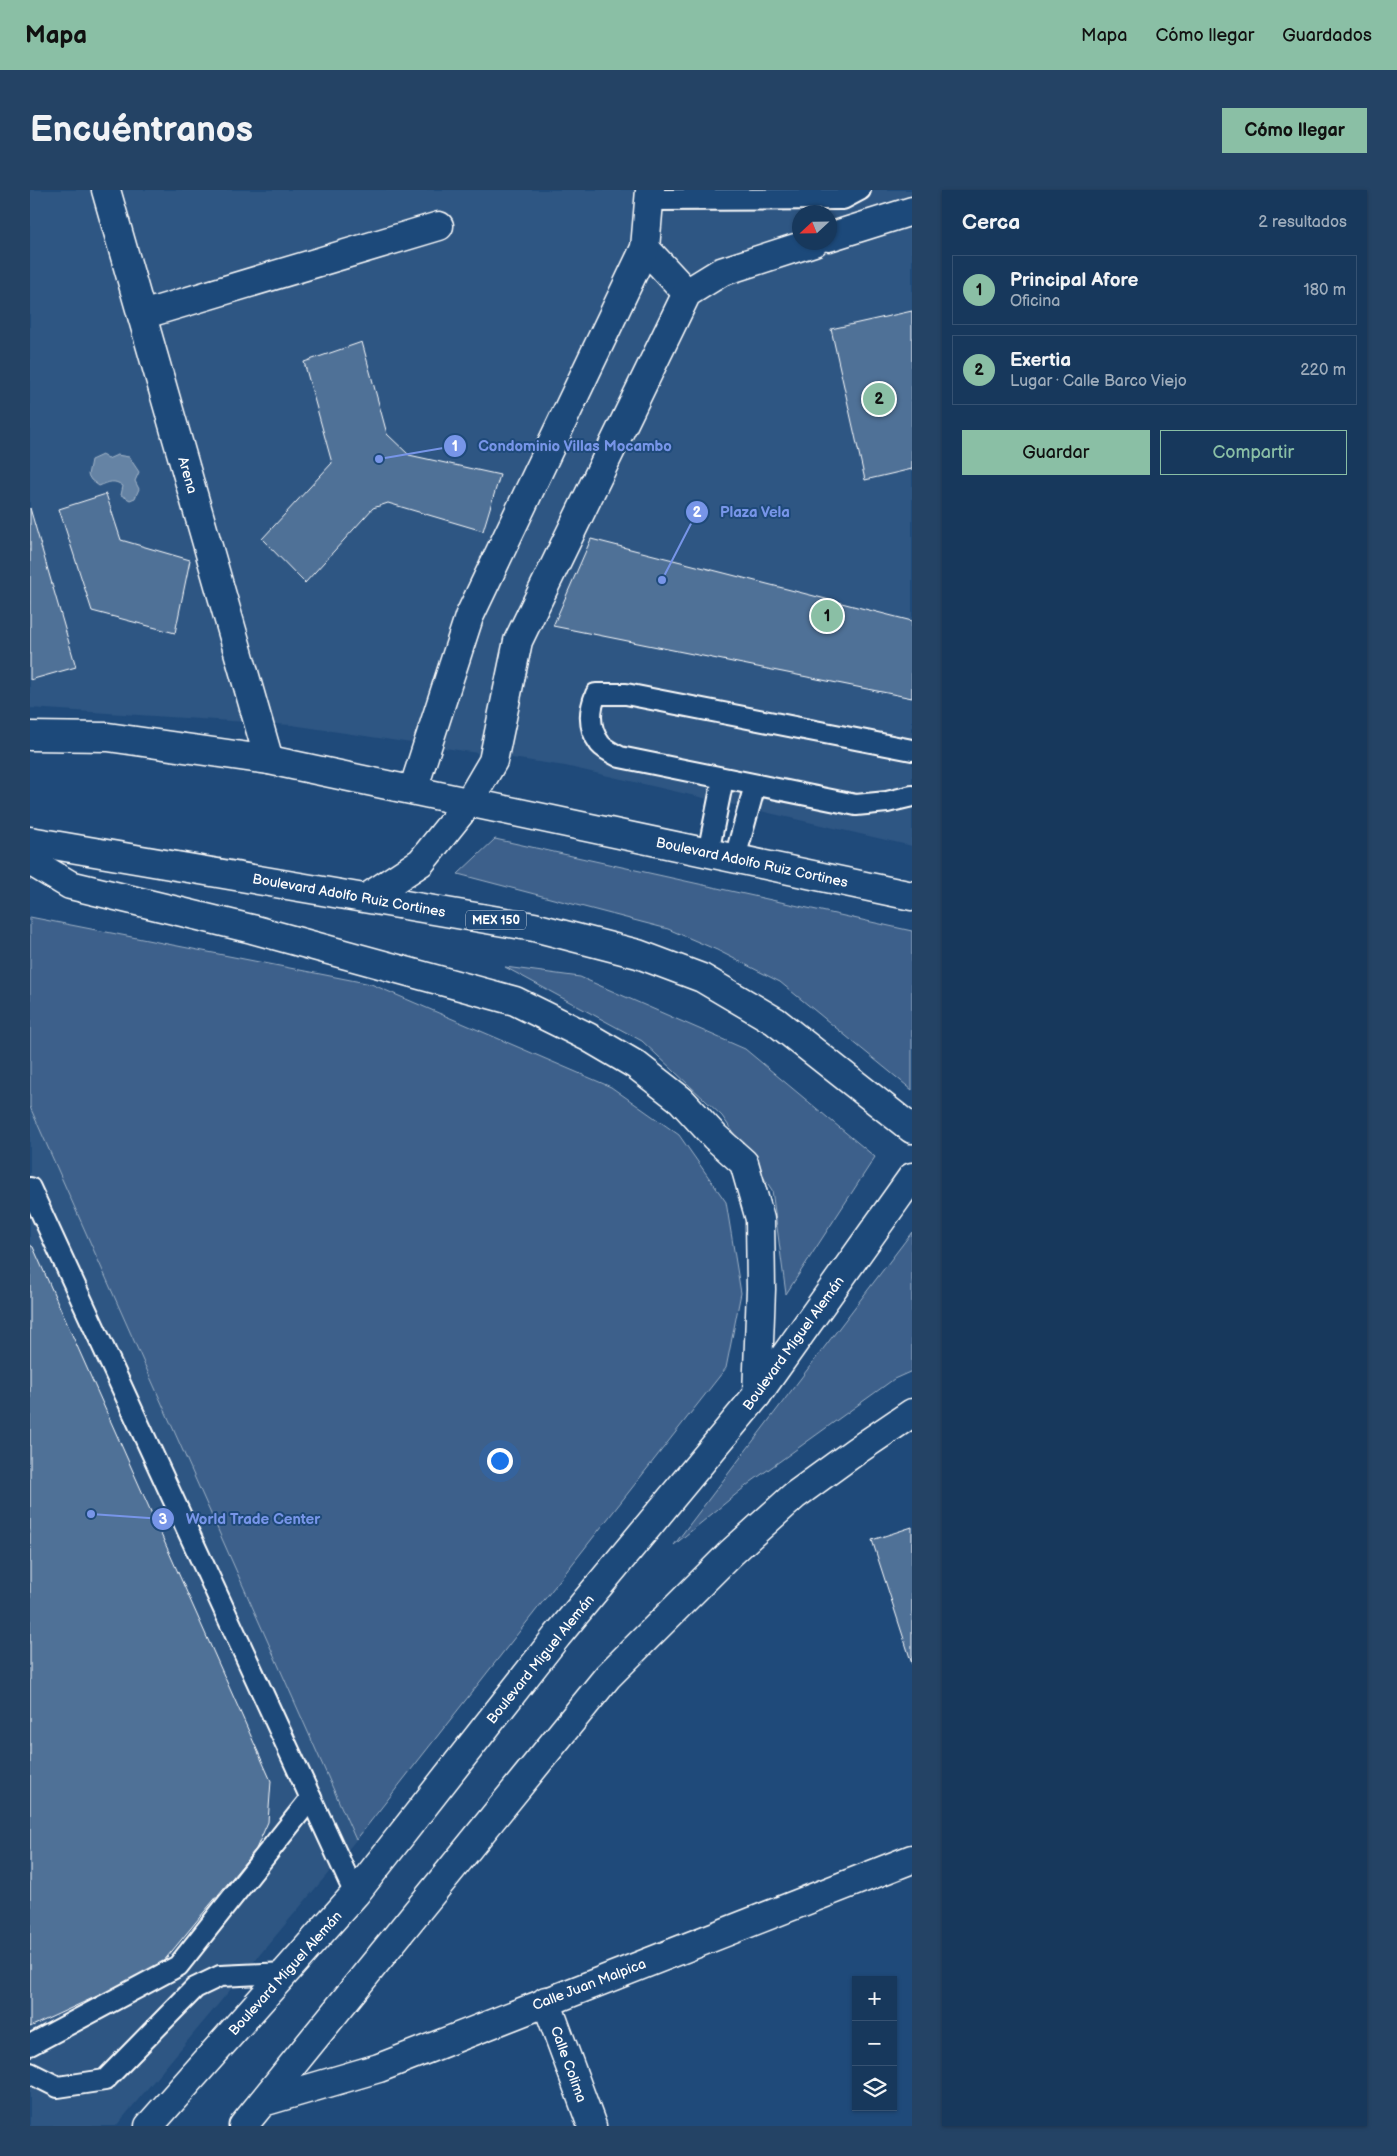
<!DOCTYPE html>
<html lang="es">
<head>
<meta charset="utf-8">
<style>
  :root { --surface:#17385c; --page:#244365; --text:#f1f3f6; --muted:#9eacbb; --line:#365272; --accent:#8abfa5 }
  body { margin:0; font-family:"Balsamiq Sans",sans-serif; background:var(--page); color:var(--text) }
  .controls { position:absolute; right:15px; bottom:15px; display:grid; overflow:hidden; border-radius:0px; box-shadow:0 1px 4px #0004 }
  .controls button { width:45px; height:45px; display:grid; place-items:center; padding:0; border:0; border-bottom:1px solid var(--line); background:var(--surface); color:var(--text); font:25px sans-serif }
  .compass { position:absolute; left:762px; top:15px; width:45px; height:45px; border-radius:50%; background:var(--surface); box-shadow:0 1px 4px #0004; rotate:248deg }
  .you { position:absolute; left:469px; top:1270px; width:18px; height:18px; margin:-12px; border:4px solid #fff; border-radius:50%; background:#1a73e8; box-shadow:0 0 0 8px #1a73e833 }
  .badge { display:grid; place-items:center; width:32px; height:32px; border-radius:50%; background:var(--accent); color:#111; font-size:16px; font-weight:700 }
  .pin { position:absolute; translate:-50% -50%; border:2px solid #fff; box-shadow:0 1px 5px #0006 }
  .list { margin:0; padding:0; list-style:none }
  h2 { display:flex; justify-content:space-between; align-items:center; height:65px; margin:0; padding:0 20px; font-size:21px }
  h2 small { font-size:16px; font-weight:400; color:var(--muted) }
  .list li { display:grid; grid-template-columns:32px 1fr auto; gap:15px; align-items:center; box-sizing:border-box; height:70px; margin:0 10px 10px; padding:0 10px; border:1px solid var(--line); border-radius:0px }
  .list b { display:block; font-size:19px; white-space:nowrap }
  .list p { margin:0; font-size:16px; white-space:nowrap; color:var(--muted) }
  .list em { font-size:16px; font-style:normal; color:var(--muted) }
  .actions { display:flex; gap:10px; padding:15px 20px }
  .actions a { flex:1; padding:11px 0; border:1px solid var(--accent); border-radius:0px; text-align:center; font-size:18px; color:var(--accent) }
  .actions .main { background:var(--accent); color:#111 }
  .icon { flex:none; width:28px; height:28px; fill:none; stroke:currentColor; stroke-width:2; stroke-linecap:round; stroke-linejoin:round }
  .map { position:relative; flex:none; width:882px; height:1936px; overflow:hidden; border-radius:0px }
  header { display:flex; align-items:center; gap:30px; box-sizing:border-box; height:70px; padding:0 25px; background:var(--accent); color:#111 }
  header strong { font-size:24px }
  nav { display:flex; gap:28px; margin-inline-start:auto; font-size:18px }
  .intro { display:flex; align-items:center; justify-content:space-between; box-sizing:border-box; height:120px; padding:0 30px }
  h1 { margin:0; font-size:35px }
  .button { padding:12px 22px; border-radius:0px; background:var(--accent); color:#111; font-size:18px; font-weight:700 }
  main { display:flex; gap:30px; padding:0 30px }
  aside { flex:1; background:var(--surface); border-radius:0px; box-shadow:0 1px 4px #0004 }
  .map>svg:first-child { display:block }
</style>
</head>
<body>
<header>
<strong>Mapa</strong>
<nav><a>Mapa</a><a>Cómo llegar</a><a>Guardados</a></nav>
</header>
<div class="intro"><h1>Encuéntranos</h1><a class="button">Cómo llegar</a></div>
<main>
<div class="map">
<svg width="882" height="1936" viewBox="0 0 882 1936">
  <rect width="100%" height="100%" fill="#1f4a7a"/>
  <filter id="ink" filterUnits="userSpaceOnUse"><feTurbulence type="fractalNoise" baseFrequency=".02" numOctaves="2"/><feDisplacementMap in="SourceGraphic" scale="10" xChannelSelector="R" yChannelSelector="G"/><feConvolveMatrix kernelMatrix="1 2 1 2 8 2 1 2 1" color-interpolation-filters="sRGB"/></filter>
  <g filter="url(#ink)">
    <g fill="#2e5683" fill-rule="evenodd">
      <path d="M0,0H882V656L535,576L262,535L0,518ZM769,22H799V52H769Z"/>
      <polygon points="0,917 326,1650 86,1936 0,1936"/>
    </g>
    <g fill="#3c618b" stroke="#9eb0c5">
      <polygon points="465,649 882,741 882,900 750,792 687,760 638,739 428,684"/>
      <polygon points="0,727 341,794 581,897 649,945 696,1012 711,1103 696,1178 326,1650 0,917"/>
      <polygon points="475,777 550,787 715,859 845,967 756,1104 742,1000 692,926 612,851"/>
      <polygon points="882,1042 882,1181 864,1189 721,1292 644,1355"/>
    </g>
    <path fill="#6583a4" stroke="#a3b5c8" d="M72,265L78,269L87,265L99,267L109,282L105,291L109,299L105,308L100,310L91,305L93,296C84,289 79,292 69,296L61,290L58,285L61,270Z"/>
    <g fill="#507197" stroke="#fff">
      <polygon points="882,121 882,279 835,290 801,139"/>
      <polygon points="332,152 357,244 379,265 470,285 453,341 358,313 343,318 275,393 232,349 302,273 274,172"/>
      <polygon points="76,304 91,350 160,370 145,443 62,421 29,319"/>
      <polygon points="0,318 46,477 0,490"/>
      <polygon points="561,349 882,431 882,508 523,436"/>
      <polygon points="0,1055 3,1057 241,1591 238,1632 226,1659 128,1778 0,1837"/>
      <polygon points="882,1337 882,1474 842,1350"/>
    </g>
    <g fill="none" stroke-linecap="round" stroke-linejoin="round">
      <g stroke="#fff" stroke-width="24">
        <g id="lane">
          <polyline points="619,10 813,9 830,0"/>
          <path d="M882,560L596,504H566C559,521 558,538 570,554C574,559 584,564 590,567L826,615L857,612L882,606"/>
          <polyline points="678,663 693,589"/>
          <polyline points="705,668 725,595"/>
          <polyline points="0,998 325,1704"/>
          <polyline points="0,1855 148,1776 281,1608"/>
          <polyline points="0,1883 28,1897 75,1890 165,1798 190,1786 255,1783"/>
        </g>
      </g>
      <g stroke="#fff" stroke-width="31">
        <g id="street">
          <polyline points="76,0 239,570"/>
          <polyline points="799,47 882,21"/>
          <polyline points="615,58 657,103"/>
          <polyline points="112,125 409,36"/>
          <polyline points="383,600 439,427 615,58 620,0"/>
          <polyline points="439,612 463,571 488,451 657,103 691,82 784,52"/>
          <polyline points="516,1811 562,1936"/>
          <polyline points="233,1912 349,1878 882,1669"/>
        </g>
      </g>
      <g stroke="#fff" stroke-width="31">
        <g id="secondary">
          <polyline points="0,671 40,695 222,739 485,811 558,847 606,875 651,910 685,947 714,973 730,1029 731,1099 727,1205"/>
          <polyline points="338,707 391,672 439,612"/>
          <polyline points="119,1936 325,1704 527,1446 727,1205 882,987"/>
          <polyline points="213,1936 578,1486 701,1363 764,1306 826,1261 882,1223"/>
        </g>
      </g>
      <g stroke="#fff" stroke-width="31">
        <g id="primary">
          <polyline points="0,546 78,547 239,570 882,706"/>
          <polyline points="0,651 504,737 608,764 672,788 745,831 882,939"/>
        </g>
      </g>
      <use href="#lane" stroke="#1f4a7a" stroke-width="20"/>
      <use href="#street" stroke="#1f4a7a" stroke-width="28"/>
      <use href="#secondary" stroke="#1f4a7a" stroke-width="28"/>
      <use href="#primary" stroke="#1f4a7a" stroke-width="28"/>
    </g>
  </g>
  <g text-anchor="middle" stroke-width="4" stroke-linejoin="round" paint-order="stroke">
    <rect fill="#1f4a7a" stroke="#bcc9d7" stroke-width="1" x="436" y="720.5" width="60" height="19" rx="4"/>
    <g font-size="12" font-weight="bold" fill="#fff">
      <text x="466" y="734">MEX 150</text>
    </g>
    <g font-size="14" fill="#fff" stroke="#1f4a7a">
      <text transform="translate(158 285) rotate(74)" y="5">Arena</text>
      <text transform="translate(722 672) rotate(12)" y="5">Boulevard Adolfo Ruiz Cortines</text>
      <text transform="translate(319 705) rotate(10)" y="5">Boulevard Adolfo Ruiz Cortines</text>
      <text transform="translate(763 1153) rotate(-54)" y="5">Boulevard Miguel Alemán</text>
      <text transform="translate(510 1469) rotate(-51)" y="5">Boulevard Miguel Alemán</text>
      <text transform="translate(255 1783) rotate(-48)" y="5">Boulevard Miguel Alemán</text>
      <text transform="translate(559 1794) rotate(-21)" y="5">Calle Juan Malpica</text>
      <text transform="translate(539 1874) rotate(70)" y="5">Calle Colima</text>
    </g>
  </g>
  <path fill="none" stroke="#7795e8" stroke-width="2" d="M349 269L425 256M632 390L667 322M61 1324L133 1329"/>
  <g fill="#7795e8" stroke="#1f4a7a" stroke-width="2">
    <circle cx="349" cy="269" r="5"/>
    <circle cx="632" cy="390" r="5"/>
    <circle cx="61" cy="1324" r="5"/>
    <circle cx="425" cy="256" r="12"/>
    <circle cx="667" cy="322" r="12"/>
    <circle cx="133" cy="1329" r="12"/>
  </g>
  <g font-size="15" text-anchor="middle" font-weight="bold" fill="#fff">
    <text x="425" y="261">1</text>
    <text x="667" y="327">2</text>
    <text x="133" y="1334">3</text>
  </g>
  <g font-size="15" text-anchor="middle" font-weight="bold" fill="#7795e8" stroke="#1f4a7a" stroke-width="4" stroke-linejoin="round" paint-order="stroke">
    <text x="545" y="261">Condominio Villas Mocambo</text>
    <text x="725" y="327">Plaza Vela</text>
    <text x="223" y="1334">World Trade Center</text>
  </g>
</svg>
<div class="controls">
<button>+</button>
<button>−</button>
<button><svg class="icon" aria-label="layers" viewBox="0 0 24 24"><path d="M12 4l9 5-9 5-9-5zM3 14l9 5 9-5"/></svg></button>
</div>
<svg class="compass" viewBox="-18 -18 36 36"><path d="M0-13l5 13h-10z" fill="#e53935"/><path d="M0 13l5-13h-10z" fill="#9eacbb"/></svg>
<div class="you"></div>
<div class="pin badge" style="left:797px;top:426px">1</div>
<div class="pin badge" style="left:849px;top:209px">2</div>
</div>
<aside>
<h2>Cerca<small>2 resultados</small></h2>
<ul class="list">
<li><span class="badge">1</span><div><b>Principal Afore</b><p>Oficina</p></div><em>180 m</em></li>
<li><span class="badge">2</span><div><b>Exertia</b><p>Lugar · Calle Barco Viejo</p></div><em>220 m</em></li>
</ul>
<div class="actions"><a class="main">Guardar</a><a>Compartir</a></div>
</aside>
</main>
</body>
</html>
